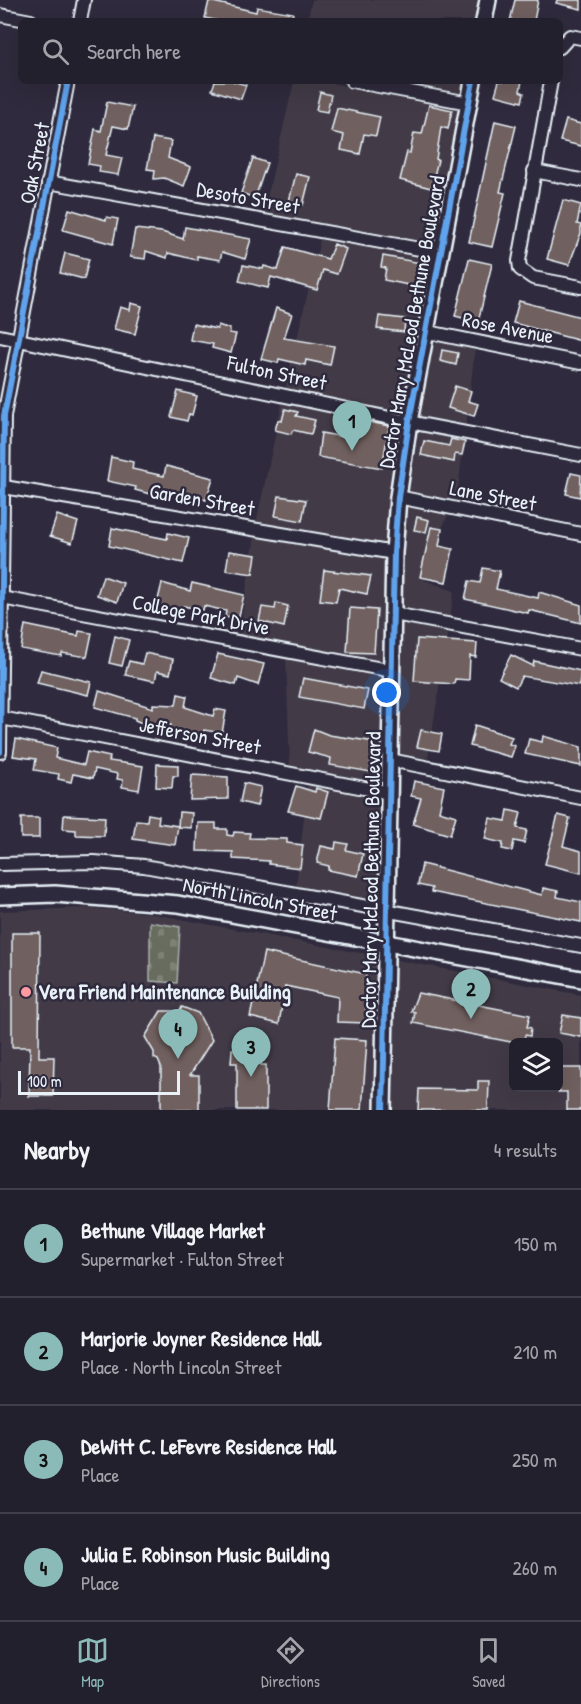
<!DOCTYPE html>
<html lang="en">
<head>
<meta charset="utf-8">
<style>
  :root { --surface:#23202e; --page:#2b2836; --text:#f1f3f6; --muted:#a3a3aa; --line:#403e4a; --accent:#8bbbb9 }
  body { margin:0; font-family:"Patrick Hand",sans-serif; background:var(--page); color:var(--text) }
  .controls { position:absolute; right:18px; bottom:18px; display:grid; overflow:hidden; border-radius:9px; box-shadow:0 6px 24px #0002 }
  .controls button { width:54px; height:54px; display:grid; place-items:center; padding:0; border:0; border-bottom:2px solid var(--line); background:var(--surface); color:var(--text); font:30px sans-serif }
  .scale { position:absolute; left:18px; bottom:15px; width:162px; box-sizing:border-box; padding-left:6px; border:3px solid #e8f1f8; border-top:0; font-size:16px; line-height:21px; white-space:nowrap; color:#e8f1f8; -webkit-text-stroke:4px #2f2a3d; paint-order:stroke }
  .you { position:absolute; left:387px; top:693px; width:21px; height:21px; margin:-15px; border:4px solid #fff; border-radius:50%; background:#1a73e8; box-shadow:0 0 0 9px #1a73e833 }
  .badge { display:grid; place-items:center; width:39px; height:39px; border-radius:50%; background:var(--accent); color:#111; font-size:20px; font-weight:700 }
  .pin { position:absolute; translate:-50% -50px; filter:drop-shadow(0 2px 3px #0008) }
  .pin::after { content:''; position:absolute; top:32px; width:21px; height:18px; background:inherit; clip-path:polygon(0 0,100% 0,50% 100%) }
  .list { margin:0; padding:0; list-style:none }
  h2 { display:flex; justify-content:space-between; align-items:center; height:78px; margin:0; padding:0 24px; font-size:26px }
  h2 small { font-size:20px; font-weight:400; color:var(--muted) }
  .list li { display:grid; grid-template-columns:39px 1fr auto; gap:18px; align-items:center; box-sizing:border-box; height:108px; padding:0 24px; border-top:2px solid var(--line) }
  .list b { display:block; font-size:22px; white-space:nowrap }
  .list p { margin:0; font-size:20px; white-space:nowrap; color:var(--muted) }
  .list em { font-size:20px; font-style:normal; color:var(--muted) }
  .icon { flex:none; width:33px; height:33px; fill:none; stroke:currentColor; stroke-width:2; stroke-linecap:round; stroke-linejoin:round }
  .map { position:relative; flex:none; width:581px; height:1110px; overflow:hidden }
  .search { position:absolute; background:var(--surface); box-shadow:0 6px 24px #0002; left:18px; right:18px; top:18px; height:66px; display:flex; align-items:center; gap:15px; box-sizing:border-box; padding:0 21px; border-radius:9px; color:var(--muted); font-size:22px }
  .sheet { height:510px; background:var(--surface) }
  nav { display:flex; justify-content:space-around; align-items:center; box-sizing:border-box; height:84px; border-top:2px solid var(--line); background:var(--surface); font-size:16px; color:var(--muted) }
  nav a { display:grid; justify-items:center; gap:3px }
  nav .on { color:var(--accent) }
  .map>svg:first-child { display:block }
</style>
</head>
<body>
<div class="map">
<svg width="581" height="1110" viewBox="0 0 581 1110">
  <defs>
    <pattern id="cemetery-stones" width="16" height="16" patternUnits="userSpaceOnUse" patternTransform="scale(1.5)"><rect width="16" height="16" fill="#676c5e"/><path d="M2 7V4a2 2 0 0 1 4 0v3zM10 15v-3a2 2 0 0 1 4 0v3z" fill="#7d8176"/></pattern>
  </defs>
  <rect width="100%" height="100%" fill="#2f2a3d"/>
  <filter id="ink" filterUnits="userSpaceOnUse"><feTurbulence type="fractalNoise" baseFrequency=".0167" numOctaves="2"/><feDisplacementMap in="SourceGraphic" scale="12" xChannelSelector="R" yChannelSelector="G"/><feConvolveMatrix kernelMatrix="1 2 1 2 8 2 1 2 1" color-interpolation-filters="sRGB"/></filter>
  <g filter="url(#ink)">
    <g fill="#423a47" fill-rule="evenodd">
      <polygon points="312,0 481,0 477,21 307,21"/>
      <polygon points="294,81 321,81 462,108 436,246 263,215"/>
      <polygon points="382,81 466,81 464,96"/>
      <polygon points="284,230 434,257 404,415 285,390 320,240"/>
      <polygon points="433,339 475,347 466,427 416,418"/>
      <polygon points="283,400 402,427 388,546 256,523"/>
      <polygon points="414,429 464,438 458,490 453,503 405,493"/>
      <polygon points="403,504 449,513 419,578 454,591 450,619 400,609"/>
      <polygon points="255,535 388,557 387,664 239,636"/>
      <polygon points="400,621 448,630 428,758 396,756"/>
      <polygon points="286,657 386,675 384,786 290,768"/>
      <polygon points="308,783 384,798 382,904 296,887"/>
      <path d="M86,908L149,913L581,995V1110H0V911ZM514,1042H558V1088H514Z"/>
    </g>
    <polygon fill="url(#cemetery-stones)" stroke="#a8aeab" stroke-width="1.5" points="150,922 180,927 177,983 150,981"/>
    <g fill="#70615e" stroke="#e8f1f8" stroke-width="1.5">
      <polygon points="515,0 538,0 534,21 510,21"/>
      <polygon points="557,0 581,0 581,9 556,3"/>
      <polygon points="209,1 256,12 257,7 293,13 291,21 219,21 205,18"/>
      <polygon points="215,81 232,81 246,85 241,99 212,90"/>
      <polygon points="499,81 522,81 520,91 524,93 522,102 495,95"/>
      <polygon points="320,92 331,95 327,112 316,110"/>
      <polygon points="107,102 133,107 128,129 113,126 106,155 122,158 118,175 99,172 100,166 88,164 95,129 101,131"/>
      <polygon points="429,105 452,110 448,129 441,127 436,159 438,160 431,188 400,180 407,152 410,153 414,133 422,134"/>
      <polygon points="337,108 380,117 376,136 364,134 360,154 341,150 344,135 331,132"/>
      <polygon points="566,120 581,124 581,146 560,141"/>
      <polygon points="495,121 516,126 500,192 505,193 492,247 469,242"/>
      <polygon points="153,138 171,141 168,158 191,167 184,186 164,178 154,179 155,170 147,169"/>
      <polygon points="253,158 267,163 255,198 241,193"/>
      <polygon points="296,174 310,177 303,205 289,201"/>
      <polygon points="563,200 581,205 577,224 581,225 581,233 569,265 547,259"/>
      <polygon points="69,209 106,220 107,217 118,219 113,244 63,230"/>
      <polygon points="185,227 251,239 245,259 222,252 220,260 197,256 197,260 168,253 167,258 146,251 145,259 130,257 135,229 162,232 183,239"/>
      <polygon points="334,244 346,249 337,274 323,270 317,290 271,277 268,288 239,281 243,265 263,269 264,266 278,270 285,247 328,259"/>
      <polygon points="65,253 89,259 84,279 60,273"/>
      <polygon points="383,256 421,263 418,287 384,280 386,268 381,267"/>
      <polygon points="469,259 492,264 478,322 455,316"/>
      <polygon points="519,301 581,317 581,341 513,323"/>
      <polygon points="131,303 142,306 135,334 114,329 120,307 130,310"/>
      <polygon points="276,308 292,314 284,338 334,346 330,365 306,360 305,365 279,359 278,363 261,359"/>
      <polygon points="379,316 405,319 404,332 377,329"/>
      <polygon points="193,324 217,329 218,325 230,329 229,333 236,334 231,353 212,348 213,344 190,340"/>
      <polygon points="442,350 458,353 456,365 440,361"/>
      <polygon points="455,386 471,391 468,401 478,404 474,416 448,408"/>
      <polygon points="178,391 197,396 192,415 189,414 187,421 171,417"/>
      <polygon points="285,409 298,412 296,416 315,420 311,434 293,430 291,434 275,430 278,420 282,421"/>
      <polygon points="354,419 389,426 382,468 318,457 321,433 349,438"/>
      <polygon points="451,439 465,442 462,455 455,454 454,462 421,455 424,441 449,446"/>
      <polygon points="111,457 133,462 132,469 164,476 166,466 213,478 206,500 182,492 181,495 151,490 150,494 135,490 136,487 107,481"/>
      <polygon points="571,473 581,475 580,497 566,494"/>
      <polygon points="279,496 306,500 302,521 275,516"/>
      <polygon points="57,515 78,522 72,543 50,536"/>
      <polygon points="417,517 429,520 426,532 414,530"/>
      <polygon points="431,527 442,529 439,546 453,549 446,582 420,577"/>
      <polygon points="112,528 167,539 168,533 189,538 183,563 109,546"/>
      <polygon points="229,551 256,555 253,574 226,570"/>
      <polygon points="483,568 500,571 496,589 538,598 539,592 581,605 581,623 529,610 528,613 465,599 469,581 480,583"/>
      <polygon points="324,570 371,576 367,594 339,588 336,602 320,600"/>
      <polygon points="103,576 123,583 117,602 97,595"/>
      <polygon points="162,583 190,591 192,583 244,595 238,620 225,617 226,611 204,606 203,610 183,606 181,614 156,608"/>
      <polygon points="276,603 288,606 284,627 259,621 262,607 275,609"/>
      <polygon points="350,608 377,610 374,653 347,652"/>
      <polygon points="25,625 78,636 79,631 92,633 87,657 62,653 61,656 21,649"/>
      <polygon points="115,636 129,640 122,666 109,663"/>
      <polygon points="417,639 477,643 476,657 470,656 469,680 455,679 454,684 414,681"/>
      <polygon points="145,653 173,659 170,674 157,671 155,681 125,675 129,661 142,664"/>
      <polygon points="218,654 264,664 258,685 238,678 236,685 211,678"/>
      <polygon points="511,655 533,666 534,661 581,671 579,686 522,676 516,687 499,678"/>
      <polygon points="41,670 91,682 88,695 37,683"/>
      <polygon points="303,678 368,690 364,709 299,697"/>
      <polygon points="99,691 153,708 153,704 176,705 178,694 187,696 185,707 213,716 215,709 226,711 222,733 204,730 202,736 170,729 171,725 146,725 135,720 135,718 95,707"/>
      <polygon points="475,725 512,737 509,744 515,746 511,757 470,746"/>
      <polygon points="314,729 329,735 375,742 371,772 330,765 331,758 308,752"/>
      <polygon points="421,730 442,734 439,751 417,747"/>
      <polygon points="543,736 581,747 581,766 525,754 529,739 542,742"/>
      <polygon points="16,739 57,748 55,758 84,765 87,752 110,757 109,761 143,766 139,790 122,787 123,780 117,779 118,774 95,769 93,778 73,774 71,782 58,779 59,774 34,770 36,759 13,756"/>
      <polygon points="157,764 178,765 178,776 173,776 172,788 156,787"/>
      <polygon points="192,775 228,777 228,799 190,800"/>
      <polygon points="414,781 444,787 439,811 456,816 450,835 413,824 421,798 411,796"/>
      <polygon points="244,783 261,787 257,806 240,802"/>
      <polygon points="296,786 315,792 316,788 328,792 321,818 288,811"/>
      <polygon points="508,810 521,813 517,828 527,830 524,843 514,841 512,851 502,849 503,843 485,839 490,818 506,821"/>
      <polygon points="179,812 192,813 191,828 178,827"/>
      <polygon points="148,814 159,816 158,823 178,826 175,845 133,839 136,820 147,821"/>
      <polygon points="64,815 105,817 104,836 76,835 76,830 63,829"/>
      <polygon points="558,815 570,818 563,846 581,851 581,873 545,864"/>
      <rect x="21" y="818" width="18" height="20"/>
      <polygon points="198,823 216,823 216,829 227,829 227,835 233,836 234,832 250,833 249,838 287,839 287,843 303,845 300,868 269,864 269,861 233,859 233,852 197,851"/>
      <polygon points="336,842 348,844 346,850 363,854 358,876 328,870 329,866 317,863 321,846 335,849"/>
      <polygon points="422,864 542,895 543,888 558,891 557,897 581,902 581,922 431,892 432,888 418,885"/>
      <polygon points="12,933 40,933 39,1057 54,1057 53,1096 29,1096 30,1047 12,1047"/>
      <polygon points="264,952 366,974 366,1023 337,1022 338,997 285,986 279,1024 250,1017"/>
      <polygon points="418,993 530,1015 527,1027 531,1028 530,1036 525,1035 524,1042 511,1042 413,1023 415,1012 411,1011"/>
      <polygon points="182,1007 198,1013 212,1040 190,1075 199,1075 199,1110 161,1110 161,1067 158,1060 154,1058 154,1052 145,1037 161,1011 180,1011"/>
      <polygon points="563,1015 581,1018 581,1037 559,1033"/>
      <polygon points="335,1038 367,1040 362,1110 330,1110"/>
      <polygon points="239,1044 249,1044 249,1049 261,1049 261,1065 266,1065 266,1110 237,1110 237,1063 231,1063 232,1049 239,1050"/>
      <polygon points="558,1068 581,1068 581,1110 567,1110 567,1092 558,1092"/>
      <polygon points="478,1081 489,1081 488,1110 418,1110 419,1089 478,1090"/>
    </g>
    <g fill="none" stroke-linecap="round" stroke-linejoin="round">
      <g stroke="#e8f1f8" stroke-width="16">
        <g id="minor">
          <polyline points="0,15 31,21"/>
          <polyline points="80,21 84,0"/>
          <polyline points="560,47 570,36 581,38"/>
          <polyline points="352,81 469,103"/>
          <polyline points="551,81 519,261 520,269 533,278 581,287"/>
          <polyline points="534,171 581,180"/>
          <polyline points="48,182 442,253"/>
          <polyline points="428,332 581,363"/>
          <polyline points="0,336 409,422 581,455"/>
          <polyline points="4,487 394,553"/>
          <polyline points="398,497 581,534"/>
          <polyline points="2,598 393,671"/>
          <polyline points="394,614 581,649"/>
          <polyline points="1,718 390,793"/>
          <polyline points="0,752 4,416 68,81"/>
          <polyline points="390,760 581,798"/>
          <polyline points="0,864 94,862 144,866 581,946"/>
        </g>
      </g>
      <g stroke="#e8f1f8" stroke-width="20">
        <g id="tertiary">
          <polyline points="484,21 488,0"/>
          <polyline points="0,896 55,894 178,904 581,979"/>
          <polyline points="383,1110 394,553 398,497 409,422 473,81"/>
        </g>
      </g>
      <use href="#minor" stroke="#2f2a3d" stroke-width="12"/>
      <use href="#tertiary" stroke="#2f2a3d" stroke-width="15"/>
      <g stroke="#2f2a3d" stroke-width="10">
        <g id="cycleway">
          <polyline points="0,752 4,416 68,81"/>
          <polyline points="383,1110 394,553 398,497 409,422 473,81"/>
        </g>
      </g>
      <use href="#cycleway" stroke="#60a3ed" stroke-width="6"/>
    </g>
  </g>
  <circle fill="#ff9aa2" stroke="#2f2a3d" stroke-width="2" cx="26" cy="992" r="6"/>
  <g text-anchor="middle" stroke-width="5" stroke-linejoin="round" paint-order="stroke">
    <g font-size="21" fill="#e8f1f8" stroke="#2f2a3d">
      <text transform="translate(35 163) rotate(-79)" y="7">Oak Street</text>
      <text transform="translate(248 198) rotate(10)" y="7">Desoto Street</text>
      <text transform="translate(412 322) rotate(-80)" y="7">Doctor Mary McLeod Bethune Boulevard</text>
      <text transform="translate(508 328) rotate(11)" y="7">Rose Avenue</text>
      <text transform="translate(277 373) rotate(12)" y="7">Fulton Street</text>
      <text transform="translate(493 496) rotate(11)" y="7">Lane Street</text>
      <text transform="translate(202 500) rotate(10)" y="7">Garden Street</text>
      <text transform="translate(201 615) rotate(11)" y="7">College Park Drive</text>
      <text transform="translate(200 736) rotate(11)" y="7">Jefferson Street</text>
      <text transform="translate(371 880) rotate(-89)" y="7">Doctor Mary McLeod Bethune Boulevard</text>
      <text transform="translate(260 899) rotate(11)" y="7">North Lincoln Street</text>
    </g>
    <g font-size="21" font-weight="bold" fill="#e8f1f8" stroke="#2f2a3d" text-anchor="start">
      <text x="38" y="999">Vera Friend Maintenance Building</text>
    </g>
  </g>
</svg>
<div class="controls">
<button><svg class="icon" aria-label="layers" viewBox="0 0 24 24"><path d="M12 4l9 5-9 5-9-5zM3 14l9 5 9-5"/></svg></button>
</div>
<div class="scale">100 m</div>
<div class="you"></div>
<div class="pin badge" style="left:352px;top:451px">1</div>
<div class="pin badge" style="left:471px;top:1019px">2</div>
<div class="pin badge" style="left:251px;top:1077px">3</div>
<div class="pin badge" style="left:178px;top:1059px">4</div>
<div class="search"><svg class="icon" aria-label="search" viewBox="0 0 24 24"><circle cx="10" cy="10" r="6"/><path d="M15 15l6 6"/></svg>Search here</div>
</div>
<section class="sheet">
<h2>Nearby<small>4 results</small></h2>
<ul class="list">
<li><span class="badge">1</span><div><b>Bethune Village Market</b><p>Supermarket · Fulton Street</p></div><em>150 m</em></li>
<li><span class="badge">2</span><div><b>Marjorie Joyner Residence Hall</b><p>Place · North Lincoln Street</p></div><em>210 m</em></li>
<li><span class="badge">3</span><div><b>DeWitt C. LeFevre Residence Hall</b><p>Place</p></div><em>250 m</em></li>
<li><span class="badge">4</span><div><b>Julia E. Robinson Music Building</b><p>Place</p></div><em>260 m</em></li>
</ul>
</section>
<nav>
<a class="on"><svg class="icon" aria-label="map" viewBox="0 0 24 24"><path d="M3 6l6-2 6 2 6-2v14l-6 2-6-2-6 2zM9 4v14M15 6v14"/></svg>Map</a>
<a><svg class="icon" aria-label="directions" viewBox="0 0 24 24"><path d="M12 3l9 9-9 9-9-9zM9 14v-3h6M13 9l2 2-2 2"/></svg>Directions</a>
<a><svg class="icon" aria-label="saved" viewBox="0 0 24 24"><path d="M7 4h10v16l-5-4-5 4z"/></svg>Saved</a>
</nav>
</body>
</html>
